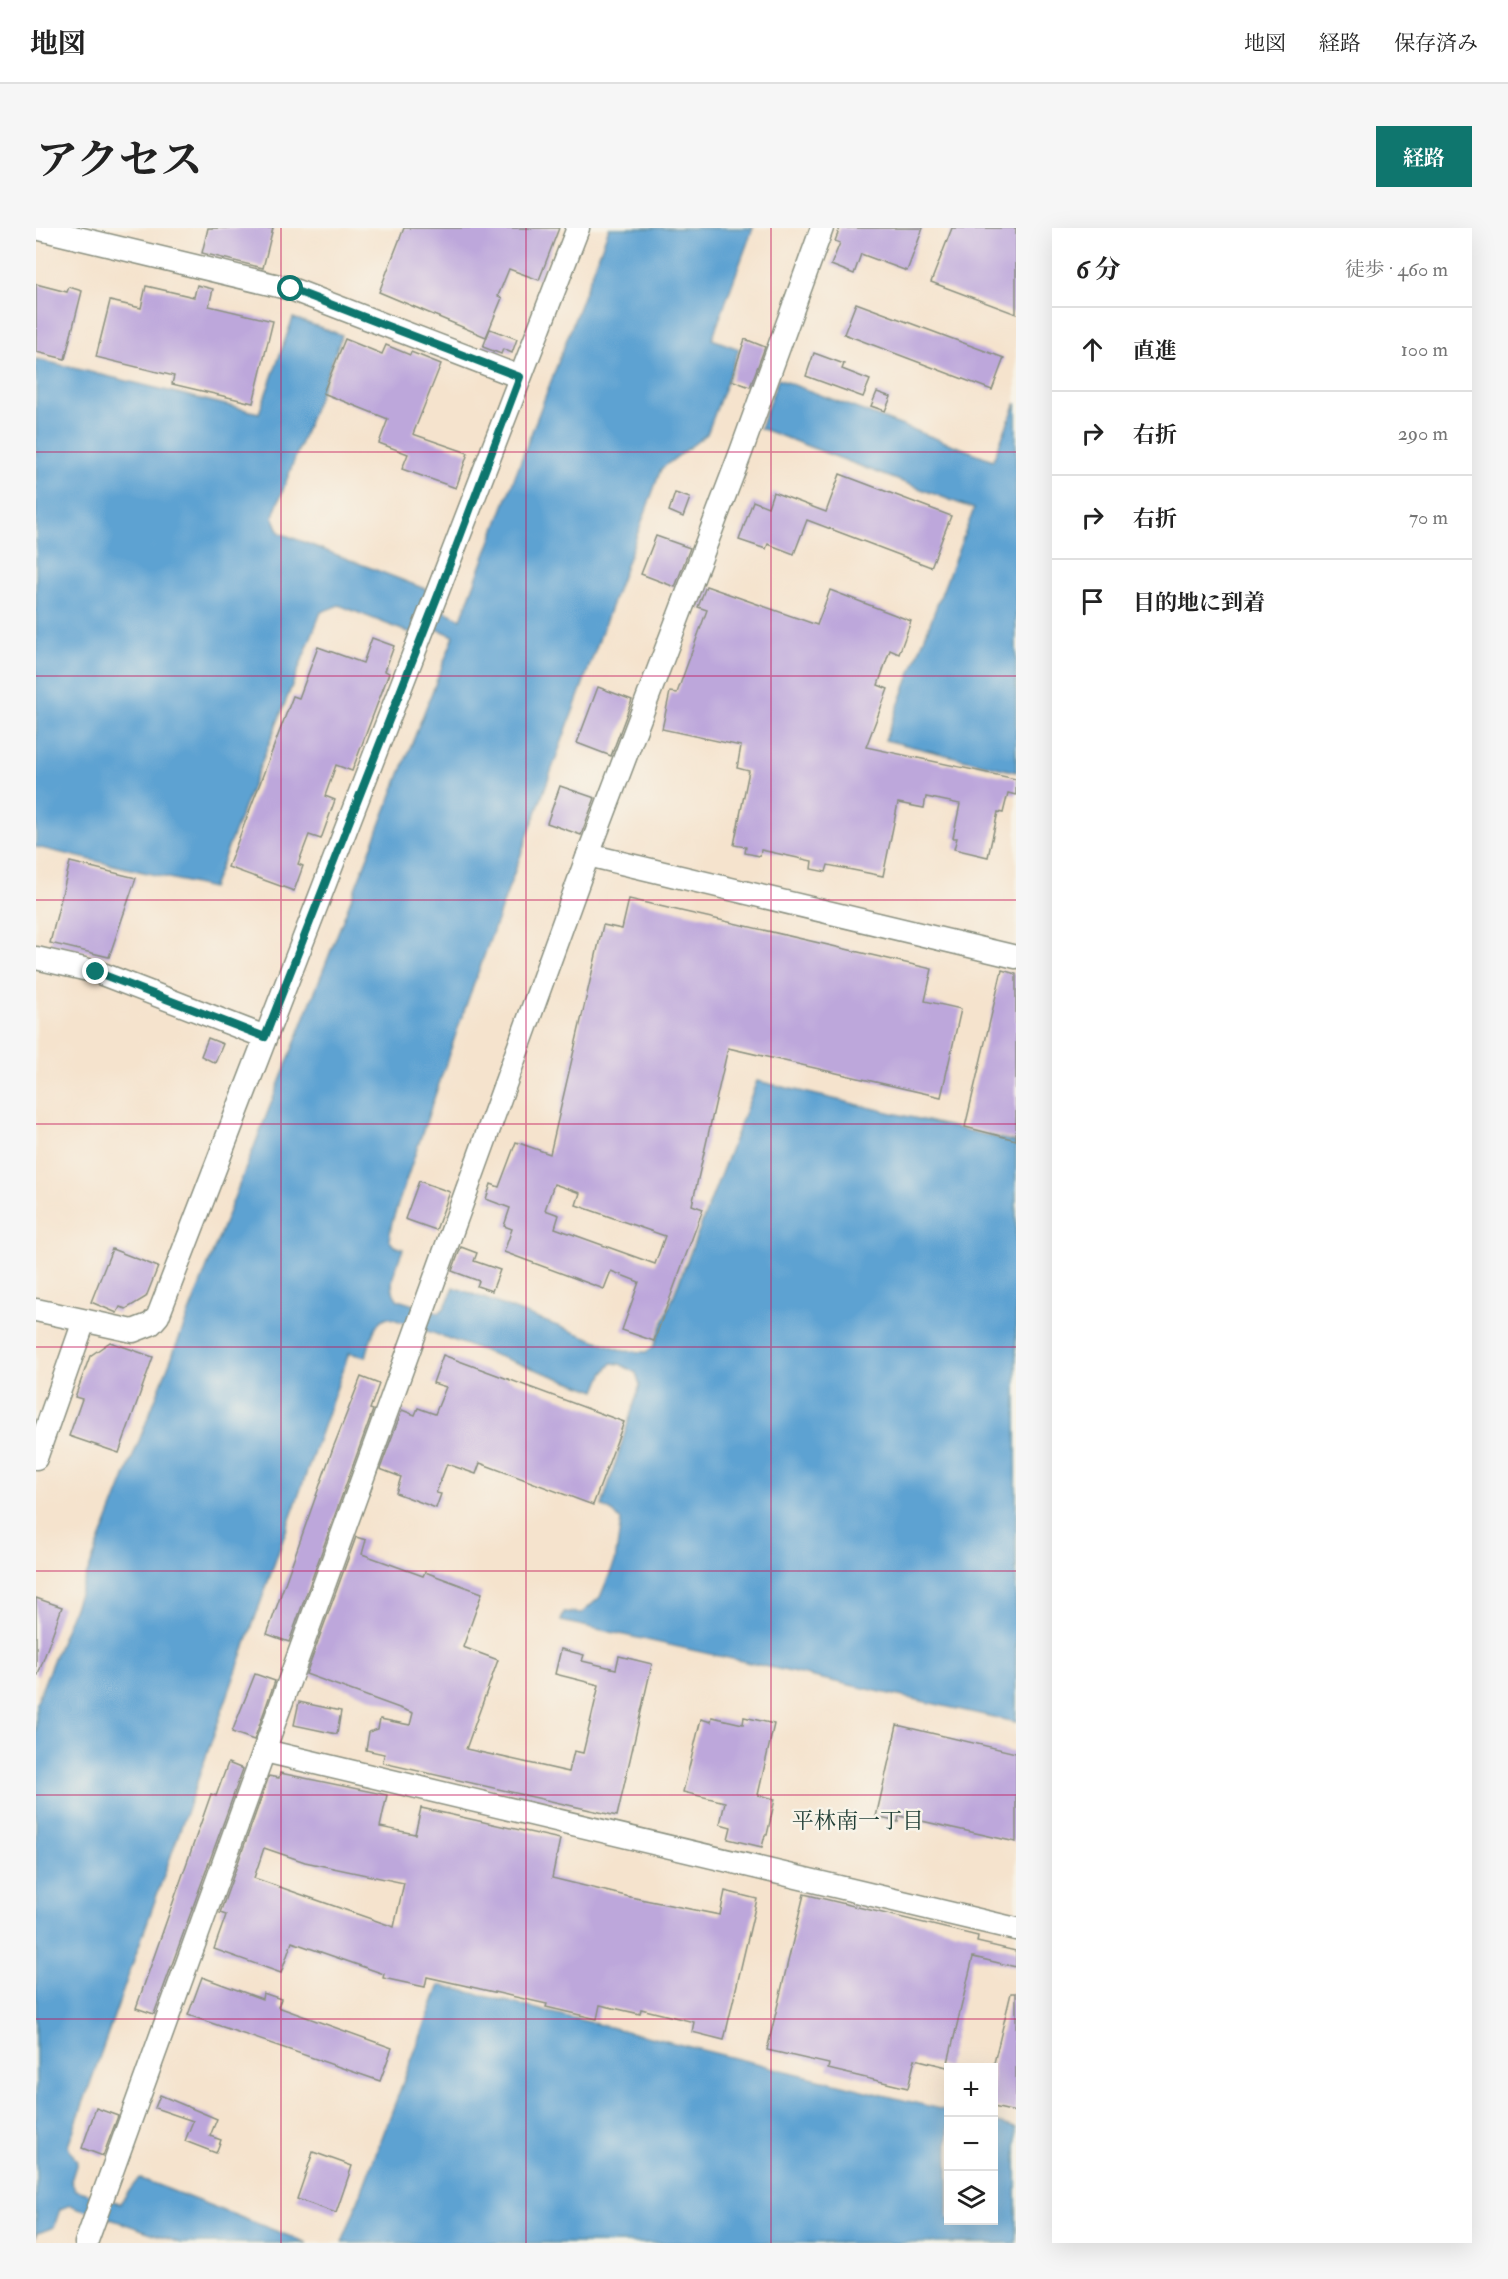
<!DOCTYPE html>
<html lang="ja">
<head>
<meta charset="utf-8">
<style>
  :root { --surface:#fff; --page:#f6f6f6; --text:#222; --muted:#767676; --line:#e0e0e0; --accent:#0f766e }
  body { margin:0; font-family:"IM FELL Double Pica","Noto Serif JP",serif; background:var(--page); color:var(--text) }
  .controls { position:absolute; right:18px; bottom:18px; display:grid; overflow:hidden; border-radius:0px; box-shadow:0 6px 24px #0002 }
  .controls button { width:54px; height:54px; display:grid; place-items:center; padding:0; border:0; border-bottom:2px solid var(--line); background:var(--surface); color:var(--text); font:30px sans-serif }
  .stop { position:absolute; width:18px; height:18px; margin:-14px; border:4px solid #0f766e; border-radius:50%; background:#fff }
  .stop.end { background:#0f766e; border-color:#fff; box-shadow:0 2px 6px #0008 }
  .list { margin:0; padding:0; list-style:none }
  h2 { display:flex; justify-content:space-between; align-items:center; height:78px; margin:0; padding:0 24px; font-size:26px }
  h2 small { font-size:20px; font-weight:400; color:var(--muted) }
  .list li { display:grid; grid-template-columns:39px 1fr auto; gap:18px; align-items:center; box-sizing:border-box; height:84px; padding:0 24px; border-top:2px solid var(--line) }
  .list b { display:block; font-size:22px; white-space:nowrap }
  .list em { font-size:20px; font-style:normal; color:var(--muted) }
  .icon { flex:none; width:33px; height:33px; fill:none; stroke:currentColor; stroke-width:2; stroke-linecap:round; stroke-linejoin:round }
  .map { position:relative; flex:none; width:980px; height:2015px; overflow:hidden; border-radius:0px }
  header { display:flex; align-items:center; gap:36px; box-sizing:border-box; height:84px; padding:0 30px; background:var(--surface); border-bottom:2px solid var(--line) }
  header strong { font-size:28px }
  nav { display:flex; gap:33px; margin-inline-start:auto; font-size:21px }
  .intro { display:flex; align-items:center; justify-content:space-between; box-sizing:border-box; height:144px; padding:0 36px }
  h1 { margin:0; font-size:42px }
  .button { padding:15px 27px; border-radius:0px; background:var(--accent); color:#fff; font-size:21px; font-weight:700 }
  main { display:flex; gap:36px; padding:0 36px }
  aside { flex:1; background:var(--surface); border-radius:0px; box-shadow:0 6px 24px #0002 }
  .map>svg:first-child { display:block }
</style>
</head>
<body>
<header>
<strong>地図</strong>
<nav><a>地図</a><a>経路</a><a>保存済み</a></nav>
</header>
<div class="intro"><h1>アクセス</h1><a class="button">経路</a></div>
<main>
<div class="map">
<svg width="980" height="2015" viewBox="0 0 980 2015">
  <rect width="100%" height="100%" fill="#f7f3e8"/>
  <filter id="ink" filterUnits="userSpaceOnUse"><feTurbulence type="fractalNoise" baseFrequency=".0167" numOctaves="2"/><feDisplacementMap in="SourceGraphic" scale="12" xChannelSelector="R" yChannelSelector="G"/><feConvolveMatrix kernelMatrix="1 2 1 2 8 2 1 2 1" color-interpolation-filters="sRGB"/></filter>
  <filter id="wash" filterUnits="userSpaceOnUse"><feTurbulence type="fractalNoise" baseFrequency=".008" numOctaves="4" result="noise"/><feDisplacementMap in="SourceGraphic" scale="24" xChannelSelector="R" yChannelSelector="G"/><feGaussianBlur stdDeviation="1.35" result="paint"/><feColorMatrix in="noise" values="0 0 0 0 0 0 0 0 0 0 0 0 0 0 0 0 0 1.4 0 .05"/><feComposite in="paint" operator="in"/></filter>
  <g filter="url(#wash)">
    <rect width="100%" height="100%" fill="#f5e3cd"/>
    <g fill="#5da2d2" stroke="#3e7083" stroke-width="1.5">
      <path d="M573,0H717L676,111L703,121L671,206L625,241L424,794L356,994L353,1012L358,1018L367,1021C361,1038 349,1057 362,1072L403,1085L409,1079L418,1059L588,1123L610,1124L618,1118L721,853L980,914V1494L525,1393L528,1384L546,1385L564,1369L579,1334L585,1293L578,1285L566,1278L604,1157L600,1145L584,1136L576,1135L567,1146L560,1163L352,1089C337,1093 334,1116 330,1129L313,1125L32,1918L41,1934L35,1953L40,1962L84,1975L103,1950L271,2015H144L34,1977L24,1981L18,1999L2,2005L0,2010V1476L418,408L404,402L371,404L303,377L285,384L176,660L0,619V131L223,185L257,90L306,107L237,288L244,305L389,361L410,384L425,391Z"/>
      <polygon points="742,151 957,232 980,175 980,544 849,512 938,281 724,200"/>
      <polygon points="404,1757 912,1883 912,1992 958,1992 958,1894 980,1900 980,2015 306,2015"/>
    </g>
    <g id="blocks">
      <g fill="#bda7db" fill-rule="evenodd">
        <polygon points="172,0 237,0 227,40 166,25"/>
        <polygon points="368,0 523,0 503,52 473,41 462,68 466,70 450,109 343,64"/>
        <polygon points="804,0 887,0 871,43 825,26 818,46 795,37 804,15 799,13"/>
        <polygon points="916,0 980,0 980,86 895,54"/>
        <polygon points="0,56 31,64 33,59 46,63 29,131 0,124"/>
        <polygon points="161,57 177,61 173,78 237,93 217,175 136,156 138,148 60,129 74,73 105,80 110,58 158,69"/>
        <polygon points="820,75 968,130 956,162 808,106"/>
        <polygon points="454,101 481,111 476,125 467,121 465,126 447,119"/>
        <polygon points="309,111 346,126 350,117 374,127 375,124 405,136 377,206 432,225 420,260 366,241 372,226 343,215 352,191 287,165"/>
        <polygon points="709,111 729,119 714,159 695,152"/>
        <polygon points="778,125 808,136 806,141 834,152 827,169 770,148"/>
        <polygon points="841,164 855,169 849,183 835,178"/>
        <polygon points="804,246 915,288 895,339 771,292 758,326 732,316 730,321 703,312 717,273 732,279 737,264 790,284"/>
        <polygon points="639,265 654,270 647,289 633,283"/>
        <polygon points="620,308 654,320 639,359 605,346"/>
        <polygon points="670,358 781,397 794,362 875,393 863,426 854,422 842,457 852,461 830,519 980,551 980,567 972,565 967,585 962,584 952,629 918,621 921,610 917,610 924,576 890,569 888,580 862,575 847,648 792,637 790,644 775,641 776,633 725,622 724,628 709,625 710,619 698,617 713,543 701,540 705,518 626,501 634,464 641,465 671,382 662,379"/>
        <polygon points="336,410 358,418 349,443 353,445 316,543 300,537 289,568 299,572 285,611 273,607 262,636 267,638 258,663 192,639 257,468 263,470 282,419 327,435"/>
        <polygon points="562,459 596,472 575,528 541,515"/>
        <polygon points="524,558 559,570 545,607 511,595"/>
        <polygon points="34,634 100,650 73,729 14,715"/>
        <path d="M593,671L896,741L889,773L925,781L905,869L692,820L656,977L667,981L618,1113L586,1102L603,1054L575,1043L568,1061L468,1024L476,1001L468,998L474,980L450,971L455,956L463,959L480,914L514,926L567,697L586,701ZM518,956L544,965L540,977L629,1008L619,1036L519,1000L523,987L509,982Z"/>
        <polygon points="966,742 980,746 980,912 929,899"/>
        <polygon points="172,810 187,816 179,835 165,828"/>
        <polygon points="383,953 414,964 400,1002 369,991"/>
        <polygon points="425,1019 441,1025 438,1033 464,1042 456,1063 441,1058 443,1053 416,1043"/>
        <polygon points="76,1021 122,1039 110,1069 90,1081 84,1079 81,1085 55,1074"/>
        <polygon points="74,1114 117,1129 83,1225 33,1208 46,1171 39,1169 54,1128"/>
        <polygon points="407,1127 588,1194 557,1277 444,1235 440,1246 411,1236 400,1265 405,1266 400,1280 360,1265 365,1249 344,1241 366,1182 379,1187 382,1180 399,1186 410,1159 397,1155"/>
        <polygon points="325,1149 343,1156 334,1181 337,1182 253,1414 231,1406 297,1220"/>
        <polygon points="320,1309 330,1312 326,1326 387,1348 389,1344 446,1365 427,1419 462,1432 430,1521 533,1544 538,1523 547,1525 563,1457 519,1446 525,1421 548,1427 546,1433 580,1441 583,1428 616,1436 581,1588 347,1535 348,1526 330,1522 333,1504 342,1501 344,1491 374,1497 377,1485 270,1446"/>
        <polygon points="0,1370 26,1379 2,1447 0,1446"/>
        <polygon points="219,1446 239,1453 218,1512 196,1504"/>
        <polygon points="263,1474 305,1483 301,1506 258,1497"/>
        <polygon points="676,1489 707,1496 708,1489 738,1496 722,1567 739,1571 731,1607 729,1607 726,1619 692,1611 695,1599 684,1596 689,1574 647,1564 665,1491 675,1494"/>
        <polygon points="861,1497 980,1525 980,1614 863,1588 862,1594 840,1589"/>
        <polygon points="192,1535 207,1541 118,1786 100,1780 175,1566 180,1568"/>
        <path d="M244,1545L351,1567L344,1599L379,1606L385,1580L524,1611L516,1650L594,1669L684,1687L689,1663L721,1671L688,1812L656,1804L658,1794L605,1781L604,1786L564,1777L561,1791L510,1779L511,1776L391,1749L389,1759L347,1750L348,1746L256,1714L245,1745L178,1721L189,1690L190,1687L184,1685L233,1548L243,1550ZM228,1620L269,1634L368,1655L358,1699L218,1650Z"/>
        <polygon points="768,1666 942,1708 941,1714 980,1723 980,1739 937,1729 911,1839 879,1831 872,1860 792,1841 793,1836 731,1822"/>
        <polygon points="166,1749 226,1771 227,1765 245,1771 242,1779 356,1820 344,1853 152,1787"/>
        <polygon points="975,1765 980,1765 980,1884 957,1879 957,1839"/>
        <polygon points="124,1867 181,1891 174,1908 185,1912 180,1925 149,1913 157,1893 119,1880"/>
        <polygon points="60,1880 82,1888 67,1928 46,1920"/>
        <polygon points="277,1924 316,1938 300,1985 261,1971"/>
      </g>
    </g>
  </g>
  <g filter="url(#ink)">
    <use href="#blocks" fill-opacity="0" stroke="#8a9080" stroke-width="1.5"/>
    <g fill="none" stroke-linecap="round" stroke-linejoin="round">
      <g stroke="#8a9080" stroke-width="25">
        <g id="minor">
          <polyline points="0,0 255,61 484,149"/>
          <polyline points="552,627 980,729"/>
          <polyline points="0,730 61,744 229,809"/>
          <polyline points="0,1082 97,1103 115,1096 122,1088 542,0"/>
          <polyline points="0,1230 48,1093"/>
          <polyline points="229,1523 980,1701"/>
          <polyline points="50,2015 552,627 705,224 786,0"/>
        </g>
      </g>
      <use href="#minor" stroke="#fff" stroke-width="22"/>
    </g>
  </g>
  <g fill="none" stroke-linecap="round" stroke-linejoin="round" filter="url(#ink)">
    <polyline stroke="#0f766e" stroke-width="8" points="60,744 229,809 404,362 484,149 255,61"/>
  </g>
  <path fill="none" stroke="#c2185b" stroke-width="1.5" stroke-opacity="0.55" d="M245,0V2015M490,0V2015M735,0V2015M0,224H980M0,448H980M0,672H980M0,896H980M0,1119H980M0,1343H980M0,1567H980M0,1791H980"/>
  <g text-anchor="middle" stroke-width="5" stroke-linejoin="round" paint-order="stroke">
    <g font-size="22" fill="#1f3d34" stroke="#f7f3e8">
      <text x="822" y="1600">平林南一丁目</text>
    </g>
  </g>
</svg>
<div class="controls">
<button>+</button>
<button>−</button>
<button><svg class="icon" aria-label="layers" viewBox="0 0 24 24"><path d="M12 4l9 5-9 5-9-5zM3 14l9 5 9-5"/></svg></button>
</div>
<div class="stop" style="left:255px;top:61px"></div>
<div class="stop end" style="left:60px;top:744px"></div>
</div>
<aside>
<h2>6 分<small>徒歩 · 460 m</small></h2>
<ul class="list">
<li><svg class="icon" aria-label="ahead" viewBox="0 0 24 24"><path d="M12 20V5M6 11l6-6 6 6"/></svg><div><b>直進</b></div><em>100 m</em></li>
<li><svg class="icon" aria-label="right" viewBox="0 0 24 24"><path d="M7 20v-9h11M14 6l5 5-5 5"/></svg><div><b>右折</b></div><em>290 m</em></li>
<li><svg class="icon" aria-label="right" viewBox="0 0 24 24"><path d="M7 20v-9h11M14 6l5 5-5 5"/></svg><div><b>右折</b></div><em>70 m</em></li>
<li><svg class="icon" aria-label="arrive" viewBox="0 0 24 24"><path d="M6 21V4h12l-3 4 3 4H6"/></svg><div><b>目的地に到着</b></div></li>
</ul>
</aside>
</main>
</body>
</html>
